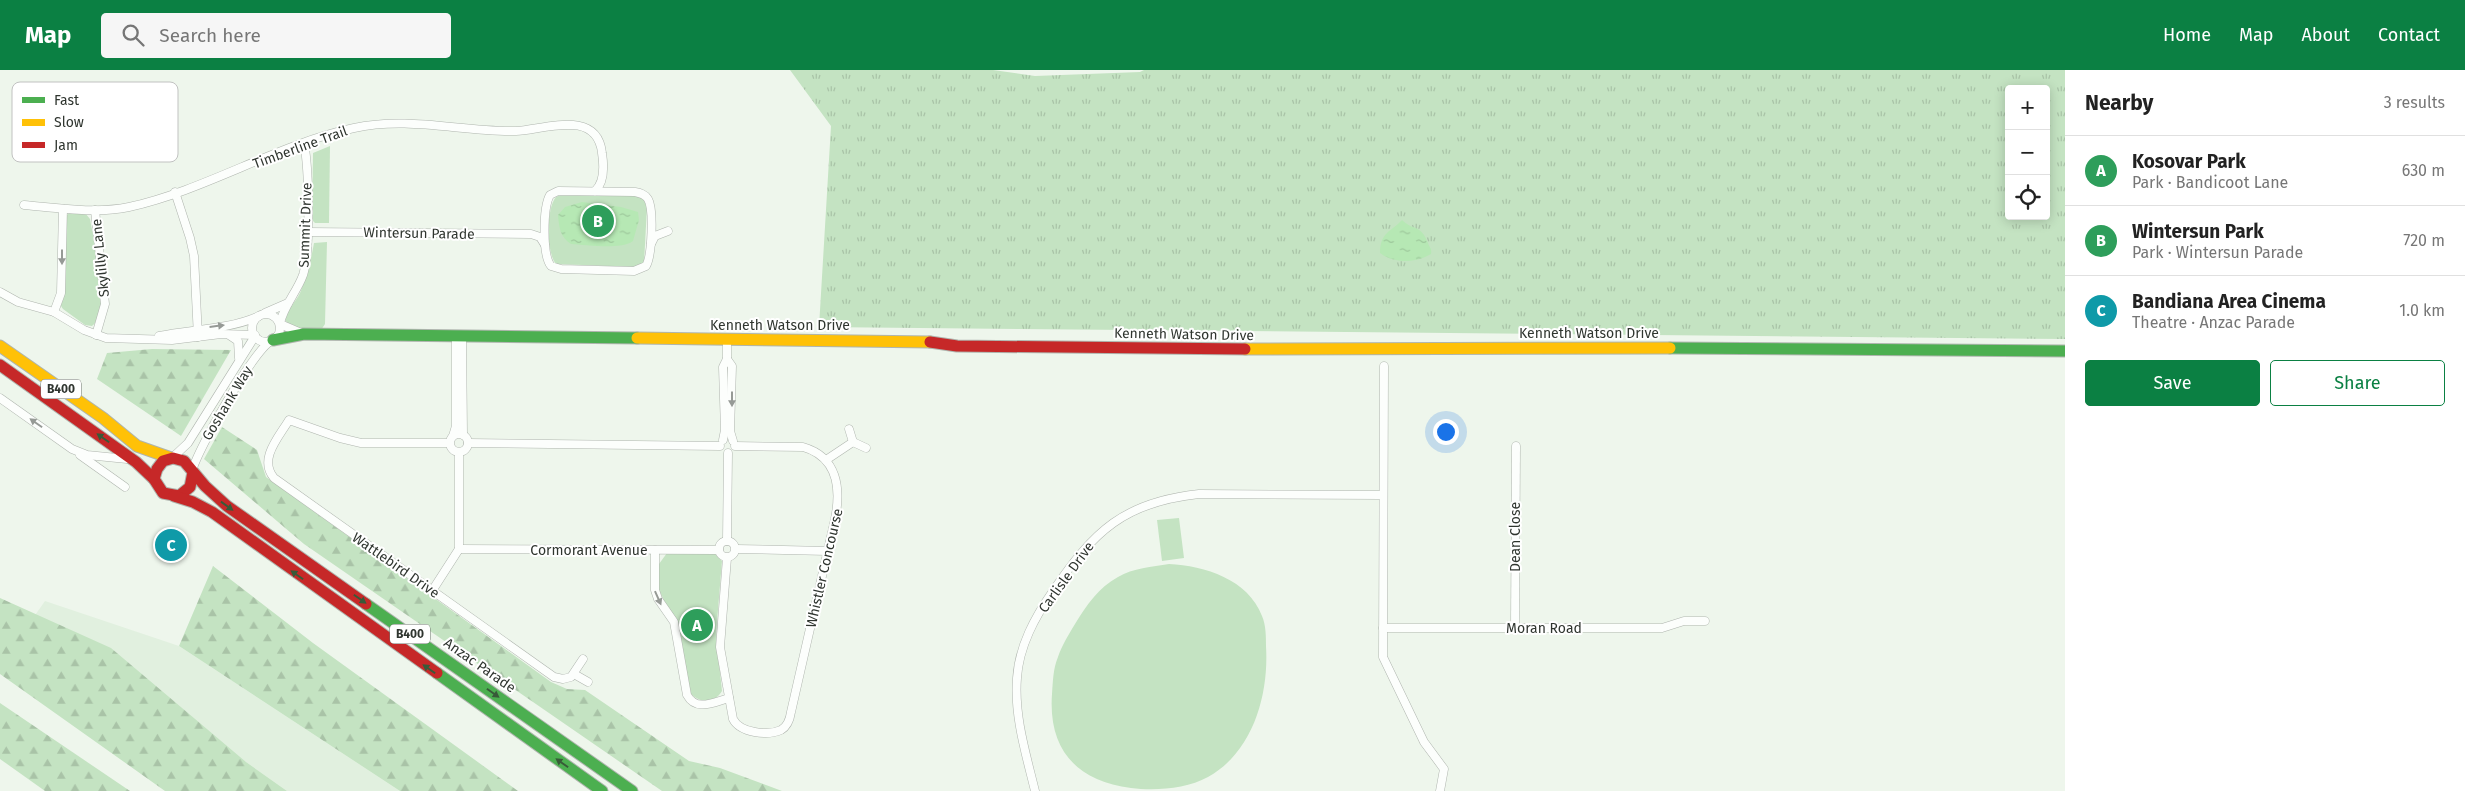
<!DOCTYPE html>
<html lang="en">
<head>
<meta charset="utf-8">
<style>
  :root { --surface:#fff; --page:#f6f6f6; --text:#222; --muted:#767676; --line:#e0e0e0; --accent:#0b8043 }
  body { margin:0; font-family:"Fira Sans",sans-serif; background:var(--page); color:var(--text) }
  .controls { position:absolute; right:15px; top:15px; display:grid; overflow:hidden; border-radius:5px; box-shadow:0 2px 12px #0003 }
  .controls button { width:45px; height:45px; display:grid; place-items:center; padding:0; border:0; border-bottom:1px solid var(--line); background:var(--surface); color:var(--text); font:25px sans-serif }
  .you { position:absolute; left:1445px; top:361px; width:18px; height:18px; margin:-12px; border:4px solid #fff; border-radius:50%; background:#1a73e8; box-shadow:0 0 0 8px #1a73e833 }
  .badge { display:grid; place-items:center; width:32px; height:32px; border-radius:50%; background:var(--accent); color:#fff; font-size:16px; font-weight:700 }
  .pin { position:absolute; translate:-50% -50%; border:2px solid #fff; box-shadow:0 1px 5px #0006 }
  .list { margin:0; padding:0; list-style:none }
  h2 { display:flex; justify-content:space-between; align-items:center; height:65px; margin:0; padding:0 20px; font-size:21px }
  h2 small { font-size:16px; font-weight:400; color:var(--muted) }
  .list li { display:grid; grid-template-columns:32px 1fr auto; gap:15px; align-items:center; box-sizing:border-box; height:70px; padding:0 20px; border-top:1px solid var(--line) }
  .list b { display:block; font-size:19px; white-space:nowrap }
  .list p { margin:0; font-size:16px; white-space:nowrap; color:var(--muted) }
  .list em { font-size:16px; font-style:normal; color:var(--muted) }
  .actions { display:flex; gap:10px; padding:15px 20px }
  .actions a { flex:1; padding:11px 0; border:1px solid var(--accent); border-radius:5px; text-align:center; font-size:18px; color:var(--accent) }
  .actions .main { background:var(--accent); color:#fff }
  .icon { flex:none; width:28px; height:28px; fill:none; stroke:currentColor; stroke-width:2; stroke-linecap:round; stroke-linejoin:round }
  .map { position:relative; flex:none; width:2065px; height:721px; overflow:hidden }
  header { display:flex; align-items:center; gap:30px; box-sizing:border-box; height:70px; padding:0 25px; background:var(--accent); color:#fff }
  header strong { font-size:24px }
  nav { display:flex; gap:28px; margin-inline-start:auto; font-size:18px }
  .search { width:350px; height:45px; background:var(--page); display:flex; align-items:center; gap:12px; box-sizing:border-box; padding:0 18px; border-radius:5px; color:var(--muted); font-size:19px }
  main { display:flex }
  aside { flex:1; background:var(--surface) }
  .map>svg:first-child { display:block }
</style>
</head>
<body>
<header>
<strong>Map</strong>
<div class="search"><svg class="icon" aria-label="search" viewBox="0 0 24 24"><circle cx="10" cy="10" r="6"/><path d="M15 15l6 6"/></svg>Search here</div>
<nav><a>Home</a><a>Map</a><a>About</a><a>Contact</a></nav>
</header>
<main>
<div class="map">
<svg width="2065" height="721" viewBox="0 0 2065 721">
  <defs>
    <pattern id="grass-tufts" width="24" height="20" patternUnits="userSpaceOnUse" patternTransform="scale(1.25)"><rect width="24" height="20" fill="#c4e3c2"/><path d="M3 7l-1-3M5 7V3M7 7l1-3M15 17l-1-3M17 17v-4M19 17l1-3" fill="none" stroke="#a9c3a7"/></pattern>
    <pattern id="forest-firs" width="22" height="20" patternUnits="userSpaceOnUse" patternTransform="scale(1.25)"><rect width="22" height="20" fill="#c4e3c2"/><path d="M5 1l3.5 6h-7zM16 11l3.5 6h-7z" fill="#a9c3a7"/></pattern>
    <pattern id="water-ripples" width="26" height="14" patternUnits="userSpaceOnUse" patternTransform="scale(1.25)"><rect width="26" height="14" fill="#b6e8b4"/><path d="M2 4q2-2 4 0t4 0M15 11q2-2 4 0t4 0" fill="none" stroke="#9dc89b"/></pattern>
  </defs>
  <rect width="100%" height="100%" fill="#eef6ec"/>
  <polygon fill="#e1f0df" points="45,531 179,576 400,721 287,721 246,692 19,568"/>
  <path fill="url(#grass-tufts)" fill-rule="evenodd" d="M790,0H993L1035,6L1140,2L1144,0H2065V269L819,257L831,56ZM2009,19H2046V146H2009Z"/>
  <g fill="url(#forest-firs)">
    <polygon points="152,279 231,280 181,366 97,309 107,283"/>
    <polygon points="222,357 257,380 266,407 551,612 567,619 585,620 689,691 720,698 782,721 662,721 304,474 204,389"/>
    <polygon points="213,496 313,573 518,721 400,721 179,576"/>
    <polygon points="0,528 111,578 246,692 287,721 165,721 0,604"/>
    <polygon points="0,633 130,721 45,721 0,689"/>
  </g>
  <g fill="#c4e3c2">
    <polygon points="330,76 329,153 315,153 312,150 313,83"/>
    <path d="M563,124L638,126L643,128L647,137L644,193L635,197L556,194C546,183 546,138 556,127Z"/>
    <path d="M69,143H85L90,149C94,172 113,240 92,256L85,255L63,239L61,236L66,146Z"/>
    <path d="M327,172L325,254L321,260C309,260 292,261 285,250C286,240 296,232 300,223C307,206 311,190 314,173Z"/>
    <polygon points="1179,448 1184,488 1162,491 1157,450"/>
    <path d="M667,483H714L722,491L716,564L722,621C715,633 701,634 691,624L678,559L659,520V494Z"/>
    <path d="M1169,494C1205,496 1248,509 1262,546C1266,555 1266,567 1266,576C1269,625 1253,682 1208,707C1186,719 1155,721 1131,718C1076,711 1048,679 1052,624C1053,611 1053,599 1058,587C1062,575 1069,564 1075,554C1086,536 1099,517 1118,507C1133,498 1152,497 1169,494Z"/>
  </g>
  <g fill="url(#water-ripples)">
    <path d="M582,132L621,137L638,142L639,150L633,171C622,180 585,175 571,174C560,167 559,157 558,145L565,137Z"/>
    <path d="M1402,150C1413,161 1421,154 1428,173C1430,178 1432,179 1431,184C1416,193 1394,194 1380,183C1380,162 1391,162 1402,150Z"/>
  </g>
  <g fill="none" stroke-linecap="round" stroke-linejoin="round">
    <g stroke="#afb5ae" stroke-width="9">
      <g id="street">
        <path d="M558,121L635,122C640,123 645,124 648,129C654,139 652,186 646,196L634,201L561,199L551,196C542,185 543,137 550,125Z"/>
        <polyline points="175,122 190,168 194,186 198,267"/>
        <path d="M24,135C58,138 95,144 129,137C206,120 278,74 354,58C409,46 461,62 516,61C543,60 597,38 602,83C604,96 605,112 595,121"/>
        <polyline points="95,140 105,234 96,265"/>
        <polyline points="307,162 531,164 540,167 545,175"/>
        <polyline points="651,174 655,166 668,161"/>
        <polyline points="0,222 18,232 54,242 84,260 106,268 172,270 221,264 255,265"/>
        <polyline points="54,242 61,223 63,139"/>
        <polyline points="265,243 288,233"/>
        <circle cx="266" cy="258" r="14"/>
        <path d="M280,253C284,235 297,222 303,205C311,180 309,99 304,73"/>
        <polyline points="280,254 301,263"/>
        <polyline points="229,265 238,271 239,288"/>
        <path d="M159,266C192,259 228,260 259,246"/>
        <polyline points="462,266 463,365"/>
        <polyline points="727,289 732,296 730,361 733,371"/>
        <polyline points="1384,296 1383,587 1424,672 1444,699 1440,721"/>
        <polyline points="0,328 72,379 87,385 127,389"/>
        <polyline points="849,359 853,372 866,378"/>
        <circle cx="459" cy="373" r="9"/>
        <polyline points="453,366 456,356 456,266"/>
        <polyline points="723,370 725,360 723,297 727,289 727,270"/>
        <path d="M449,373H361L340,368L289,350C279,367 258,389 274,408L554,607L563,609L571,607L583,589"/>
        <polyline points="468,373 720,376"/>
        <polyline points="80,385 125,417"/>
        <polyline points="172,388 188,373 255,266"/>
        <polyline points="826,390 853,372"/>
        <path d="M192,401C198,379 253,281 272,270"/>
        <circle cx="727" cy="479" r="8"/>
        <polyline points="727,471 728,383"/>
        <polyline points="459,479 719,480"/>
        <polyline points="736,479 827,481"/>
        <path d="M655,480V520L658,529L674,552L687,625C696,642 714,632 729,628"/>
        <path d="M727,488L720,577L733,649C740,663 768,666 781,660C788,656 790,649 791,642L835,449C841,419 838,387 803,377L735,376"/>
        <polyline points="432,521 459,479 459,383"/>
        <polyline points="1515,557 1516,376"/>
        <polyline points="1383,558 1662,558 1684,551 1705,551"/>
        <polyline points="574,604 588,612"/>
        <path d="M1035,721C1026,684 1014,646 1017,608C1019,576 1035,547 1053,521C1094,461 1124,432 1199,424L1383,425"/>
      </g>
    </g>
    <g stroke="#afb5ae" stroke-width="13">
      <g id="fast">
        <polyline points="273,270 304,264 637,268"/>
        <polyline points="1670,278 2065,281"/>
        <polyline points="366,534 632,721"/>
        <polyline points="437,603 602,721"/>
      </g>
    </g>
    <g stroke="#afb5ae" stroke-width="13">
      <g id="slow">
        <polyline points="637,268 930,272"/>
        <polyline points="0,276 103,348 137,376 171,388"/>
        <polyline points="1245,279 1670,278"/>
      </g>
    </g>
    <g stroke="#afb5ae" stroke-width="13">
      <g id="jam">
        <polyline points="930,272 957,276 1245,279"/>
        <polyline points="0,295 136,392 154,409"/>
        <polyline points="193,402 190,417 179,426 163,423 154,409 157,399 163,391 173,388 184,391 205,416 227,436 366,534"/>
        <polyline points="174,426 193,432 212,442 437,603"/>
      </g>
    </g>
    <use href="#street" stroke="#fcfefc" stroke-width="8"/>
    <use href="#fast" stroke="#4caf50" stroke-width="11"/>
    <use href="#slow" stroke="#ffc107" stroke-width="11"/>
    <use href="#jam" stroke="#c62828" stroke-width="11"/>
  </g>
  <defs><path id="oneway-solid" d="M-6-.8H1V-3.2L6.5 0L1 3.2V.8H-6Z" transform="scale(1.25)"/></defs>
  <g fill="#969a96">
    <use href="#oneway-solid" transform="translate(62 187) rotate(90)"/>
    <use href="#oneway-solid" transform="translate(217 256) rotate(-7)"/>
    <use href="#oneway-solid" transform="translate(732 329) rotate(90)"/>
    <use href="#oneway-solid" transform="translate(36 353) rotate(-145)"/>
    <use href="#oneway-solid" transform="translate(658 528) rotate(66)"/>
  </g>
  <g fill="#385a39">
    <use href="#oneway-solid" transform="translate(103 368) rotate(-145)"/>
    <use href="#oneway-solid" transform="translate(227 436) rotate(36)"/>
    <use href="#oneway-solid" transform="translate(297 505) rotate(-145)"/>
    <use href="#oneway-solid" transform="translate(360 529) rotate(35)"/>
    <use href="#oneway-solid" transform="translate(429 599) rotate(-145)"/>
    <use href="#oneway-solid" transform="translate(493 623) rotate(35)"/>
    <use href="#oneway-solid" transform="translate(562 693) rotate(-145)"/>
  </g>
  <g text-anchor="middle" stroke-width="4" stroke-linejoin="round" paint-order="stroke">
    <g fill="#fff" stroke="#6d726d" stroke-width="1">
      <rect x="41" y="309.5" width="40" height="19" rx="4"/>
      <rect x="390" y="554.5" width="40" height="19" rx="4"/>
    </g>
    <g font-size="12" font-weight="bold" fill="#2f352f">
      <text x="61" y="323">B400</text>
      <text x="410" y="568">B400</text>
    </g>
    <g font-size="14" fill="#2f352f" stroke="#fff">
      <text transform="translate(300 77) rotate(-20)" y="5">Timberline Trail</text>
      <text transform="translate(305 155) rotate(-88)" y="5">Summit Drive</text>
      <text transform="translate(419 163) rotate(1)" y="5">Wintersun Parade</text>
      <text transform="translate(100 188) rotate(-96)" y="5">Skylilly Lane</text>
      <text x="780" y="260">Kenneth Watson Drive</text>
      <text x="1589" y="268">Kenneth Watson Drive</text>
      <text transform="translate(1184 264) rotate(1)" y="5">Kenneth Watson Drive</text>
      <text transform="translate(227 333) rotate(-59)" y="5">Goshank Way</text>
      <text transform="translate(1515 467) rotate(-90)" y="5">Dean Close</text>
      <text x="589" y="485">Cormorant Avenue</text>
      <text transform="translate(396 495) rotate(35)" y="5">Wattlebird Drive</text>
      <text transform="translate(824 498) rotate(-77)" y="5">Whistler Concourse</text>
      <text transform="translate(1066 507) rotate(-54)" y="5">Carlisle Drive</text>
      <text x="1544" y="563">Moran Road</text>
      <text transform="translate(480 595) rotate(35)" y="5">Anzac Parade</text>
    </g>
  </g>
  <rect x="12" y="12" width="166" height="80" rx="8" fill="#fff" stroke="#c1c2c1" stroke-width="1"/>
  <rect x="22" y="27" width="23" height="6" fill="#4caf50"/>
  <rect x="22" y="49" width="23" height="7" fill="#ffc107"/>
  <rect x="22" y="72" width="23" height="6" fill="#c62828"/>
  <g font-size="14" fill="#2f352f">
    <text x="54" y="35">Fast</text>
    <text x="54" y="57">Slow</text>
    <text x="54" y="80">Jam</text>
  </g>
</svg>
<div class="controls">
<button>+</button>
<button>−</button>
<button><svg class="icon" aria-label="locate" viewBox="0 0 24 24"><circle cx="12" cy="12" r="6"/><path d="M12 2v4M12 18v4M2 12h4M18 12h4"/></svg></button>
</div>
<div class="you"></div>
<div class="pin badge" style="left:697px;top:555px;background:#2e9e5b">A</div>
<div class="pin badge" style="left:598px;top:151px;background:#2e9e5b">B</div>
<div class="pin badge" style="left:171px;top:475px;background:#0f9aa8">C</div>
</div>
<aside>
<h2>Nearby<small>3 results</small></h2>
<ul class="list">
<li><span class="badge" style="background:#2e9e5b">A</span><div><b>Kosovar Park</b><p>Park · Bandicoot Lane</p></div><em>630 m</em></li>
<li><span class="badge" style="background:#2e9e5b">B</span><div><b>Wintersun Park</b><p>Park · Wintersun Parade</p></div><em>720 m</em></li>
<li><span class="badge" style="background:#0f9aa8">C</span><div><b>Bandiana Area Cinema</b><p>Theatre · Anzac Parade</p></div><em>1.0 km</em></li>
</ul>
<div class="actions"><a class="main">Save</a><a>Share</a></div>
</aside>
</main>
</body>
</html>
